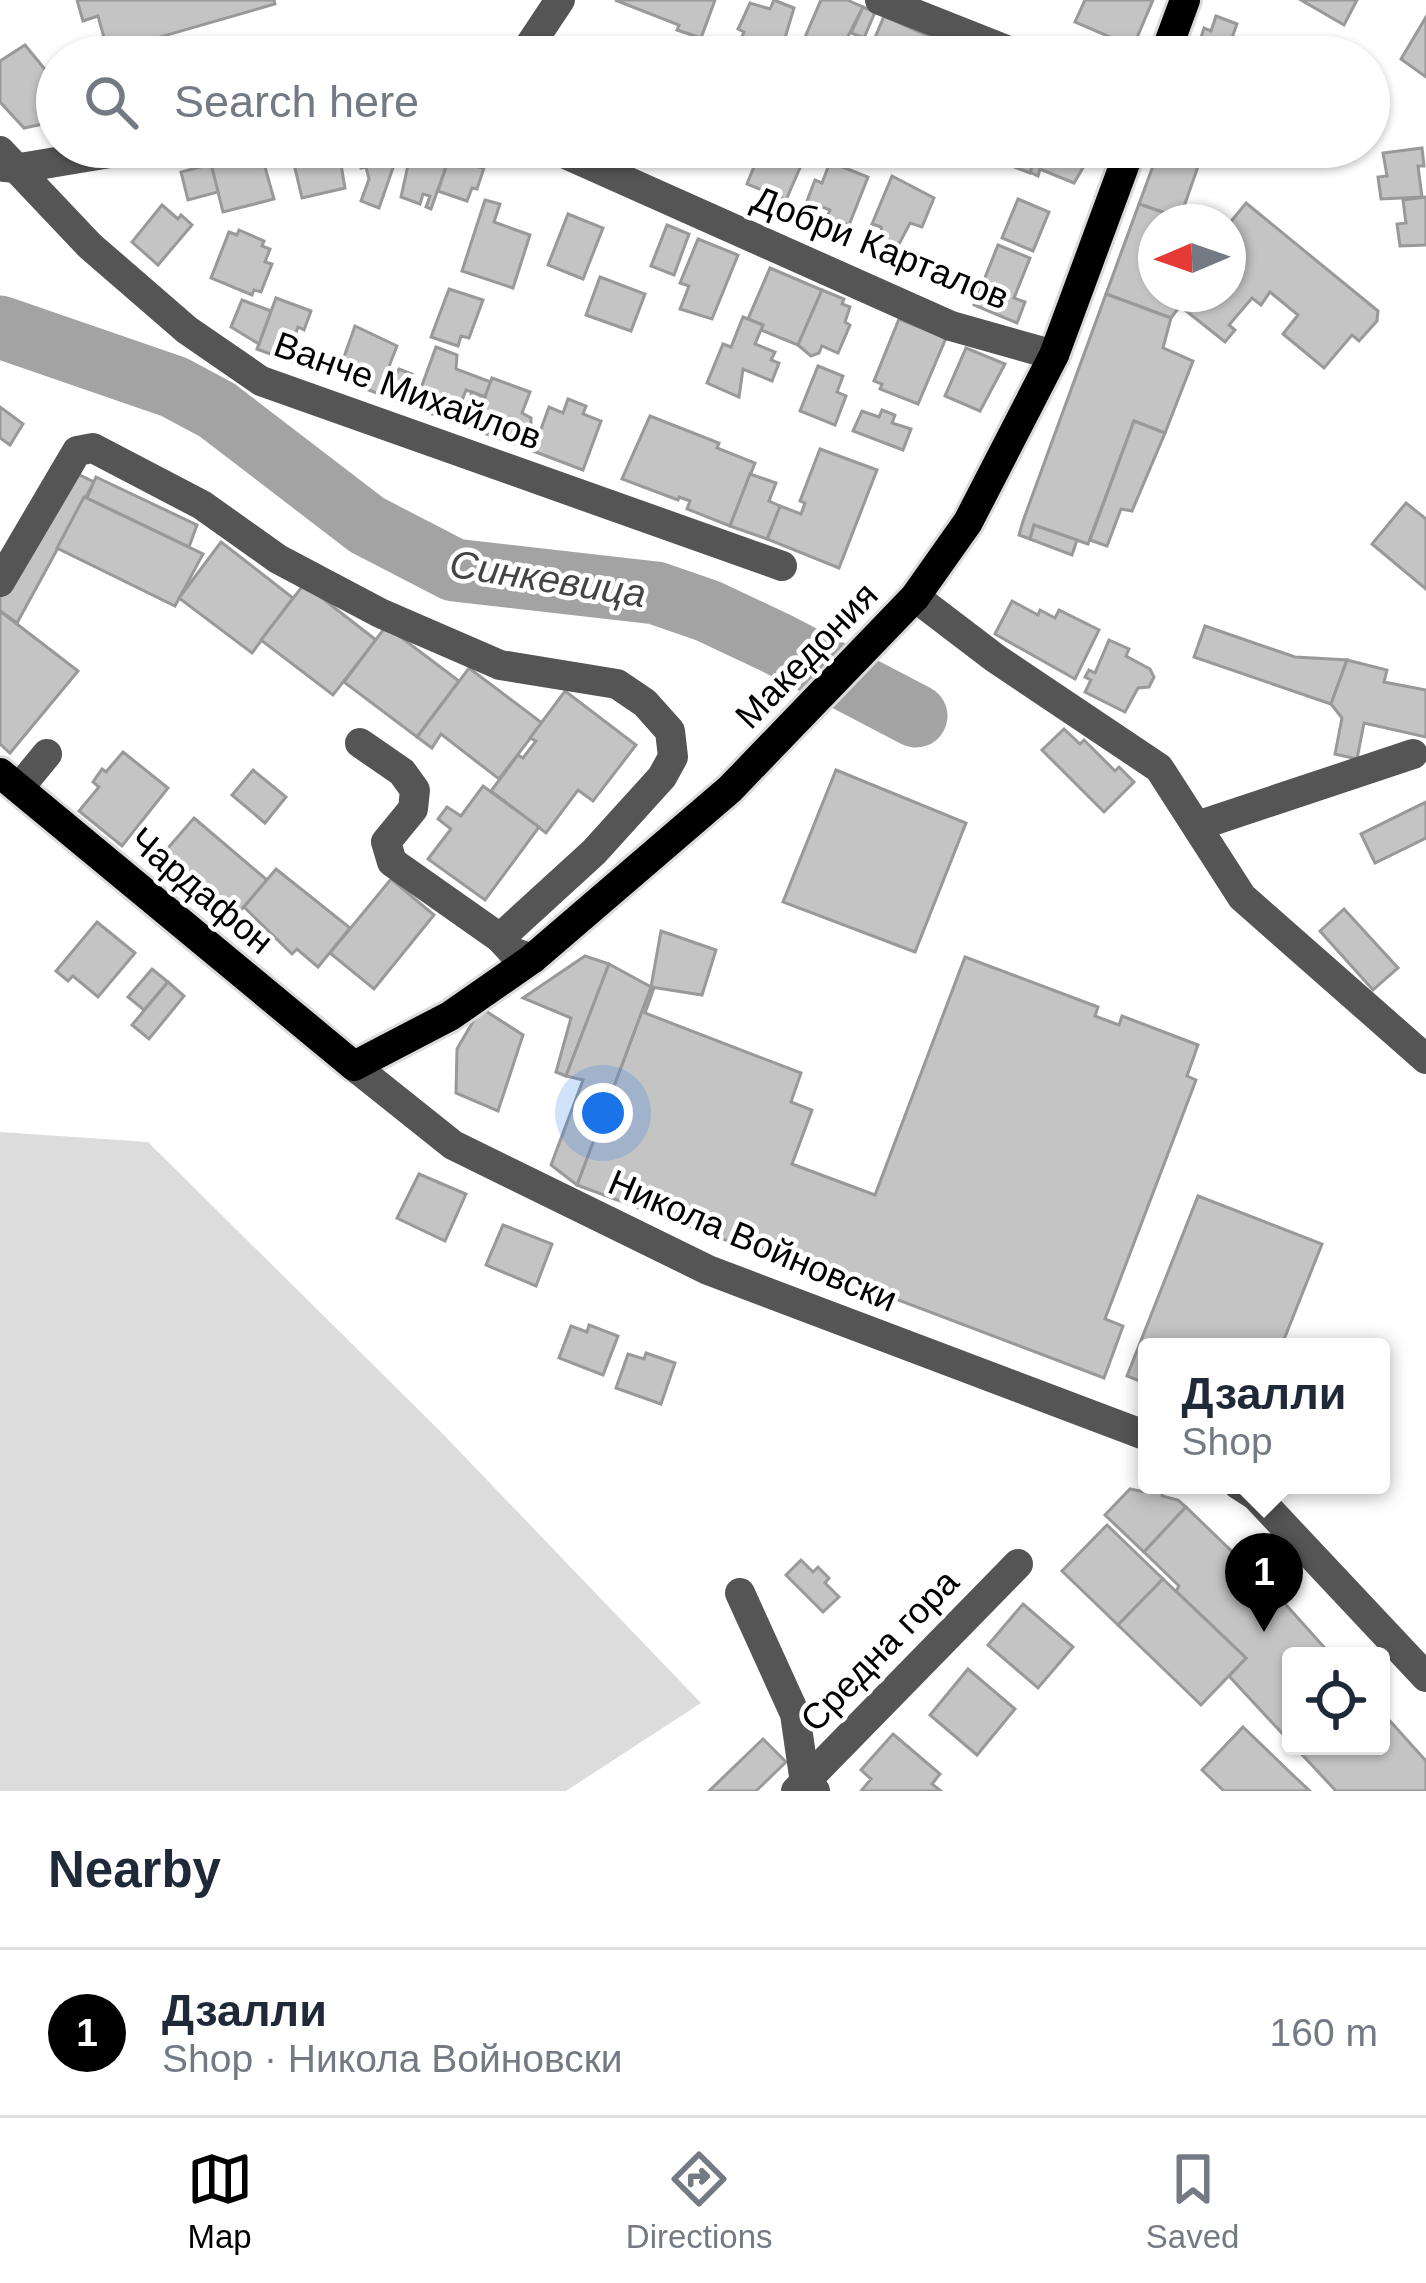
<!DOCTYPE html>
<html lang="en">
<head>
<meta charset="utf-8">
<style>
  :root { --surface:#fff; --page:#f2f2f3; --text:#1f2937; --muted:#747a83; --line:#e0e1e3; --accent:#000 }
  body { margin:0; font-family:Arial,sans-serif; background:var(--page); color:var(--text) }
  .controls { position:absolute; right:36px; bottom:36px; display:grid; overflow:hidden; border-radius:12px; box-shadow:0 3px 9px #0004 }
  .controls button { width:108px; height:108px; display:grid; place-items:center; padding:0; border:0; border-bottom:3px solid var(--line); background:var(--surface); color:var(--text); font:60px sans-serif }
  .compass { position:absolute; left:1138px; top:204px; width:108px; height:108px; border-radius:50%; background:var(--surface); box-shadow:0 3px 9px #0004; rotate:268deg }
  .you { position:absolute; left:603px; top:1113px; width:42px; height:42px; margin:-30px; border:9px solid #fff; border-radius:50%; background:#1a73e8; box-shadow:0 0 0 18px #1a73e833 }
  .badge { display:grid; place-items:center; width:78px; height:78px; border-radius:50%; background:var(--accent); color:#fff; font-size:39px; font-weight:700 }
  .pin { position:absolute; translate:-50% -99px; filter:drop-shadow(0 3px 6px #0008) }
  .pin::after { content:''; position:absolute; top:63px; width:42px; height:36px; background:inherit; clip-path:polygon(0 0,100% 0,50% 100%) }
  .popup { position:absolute; left:1138px; top:1338px; width:252px; height:156px; box-sizing:border-box; display:grid; place-content:center; border-radius:12px; background:var(--surface); filter:drop-shadow(0 3px 9px #0005); font-size:39px; white-space:nowrap; color:var(--muted) }
  .popup b { font-size:45px; color:var(--text) }
  .popup::after { content:''; position:absolute; left:50%; top:100%; margin-left:-24px; border:24px solid transparent; border-top-color:var(--surface) }
  .list { margin:0; padding:0; list-style:none }
  h2 { display:flex; justify-content:space-between; align-items:center; height:156px; margin:0; padding:0 48px; font-size:51px }
  h2 small { font-size:39px; font-weight:400; color:var(--muted) }
  .list li { display:grid; grid-template-columns:78px 1fr auto; gap:36px; align-items:center; box-sizing:border-box; height:168px; padding:0 48px; border-top:3px solid var(--line) }
  .list b { display:block; font-size:45px; white-space:nowrap }
  .list p { margin:0; font-size:39px; white-space:nowrap; color:var(--muted) }
  .list em { font-size:39px; font-style:normal; color:var(--muted) }
  .icon { flex:none; width:66px; height:66px; fill:none; stroke:currentColor; stroke-width:2; stroke-linecap:round; stroke-linejoin:round }
  .map { position:relative; flex:none; width:1426px; height:1791px; overflow:hidden }
  .search { position:absolute; background:var(--surface); box-shadow:0 3px 9px #0004; left:36px; right:36px; top:36px; height:132px; display:flex; align-items:center; gap:30px; box-sizing:border-box; padding:0 42px; border-radius:66px; color:var(--muted); font-size:45px }
  .sheet { height:324px; background:var(--surface) }
  nav { display:flex; justify-content:space-around; align-items:center; box-sizing:border-box; height:168px; border-top:3px solid var(--line); background:var(--surface); font-size:33px; color:var(--muted) }
  nav a { display:grid; justify-items:center; gap:6px }
  nav .on { color:var(--accent) }
  .map>svg:first-child { display:block }
</style>
</head>
<body>
<div class="map">
<svg width="1426" height="1791" viewBox="0 0 1426 1791">
  <rect width="100%" height="100%" fill="#fff"/>
  <polygon fill="#dcdcdc" points="0,1132 148,1142 440,1431 701,1703 566,1791 0,1791"/>
  <g fill="none" stroke-linecap="round" stroke-linejoin="round">
    <polyline stroke="#a3a3a3" stroke-width="63" points="0,327 174,387 217,410 367,525 454,570 656,593 708,611 776,643 916,716"/>
  </g>
  <g fill="#c4c4c4" stroke="#999" stroke-width="3">
    <polygon points="77,0 274,0 275,4 108,52 98,16 83,21"/>
    <polygon points="615,0 715,0 701,38 677,30 679,25"/>
    <polygon points="774,0 794,8 782,48 779,47 774,57 734,55 744,32 738,29 750,3 770,9"/>
    <polygon points="821,0 847,0 863,7 839,54 827,49 825,54 802,44"/>
    <polygon points="1085,0 1153,0 1133,47 1075,22"/>
    <polygon points="1301,0 1357,0 1344,25"/>
    <polygon points="863,7 875,12 864,38 851,33"/>
    <polygon points="884,16 932,38 925,57 867,57"/>
    <polygon points="1216,16 1237,24 1225,57 1196,53 1204,28 1211,31"/>
    <polygon points="1426,17 1426,77 1401,59"/>
    <polygon points="580,39 622,53 620,57 574,57"/>
    <polygon points="650,41 679,52 678,57 639,57"/>
    <polygon points="206,43 209,57 171,57 170,51"/>
    <polygon points="25,45 57,84 57,121 24,128 0,102 0,61"/>
    <polygon points="290,147 338,147 345,188 302,198"/>
    <polygon points="356,147 406,147 400,164 395,162 379,208 361,201 369,179 366,167 361,168"/>
    <polygon points="412,147 453,147 431,209 426,207 430,196 423,194 420,204 401,197"/>
    <polygon points="453,147 484,150 479,167 484,168 477,189 472,188 467,201 438,191"/>
    <polygon points="762,147 809,147 786,200 747,184"/>
    <polygon points="1013,147 1040,147 1030,173 1006,164"/>
    <polygon points="1040,147 1095,147 1074,183 1040,169 1038,176 1030,172"/>
    <polygon points="1160,147 1172,147 1201,158 1180,218 1139,204"/>
    <polygon points="1422,148 1424,166 1418,166 1422,197 1381,199 1378,177 1387,176 1383,153"/>
    <polygon points="254,153 256,162 263,160 274,199 223,212 211,164"/>
    <polygon points="830,162 868,177 849,225 827,217 830,210 807,201 815,180 822,183"/>
    <polygon points="211,164 218,192 188,200 181,172"/>
    <polygon points="892,176 934,198 922,227 910,223 899,244 883,240 881,227 872,224"/>
    <polygon points="1426,197 1426,245 1400,246 1397,224 1406,223 1403,200"/>
    <polygon points="1018,199 1049,212 1033,251 1002,238"/>
    <polygon points="485,200 500,204 494,222 530,235 513,288 462,271"/>
    <polygon points="1246,203 1378,311 1377,321 1359,341 1352,335 1324,368 1283,334 1298,315 1270,292 1261,305 1252,298 1229,325 1235,330 1225,342 1180,306 1171,318 1106,294 1139,204 1180,218 1178,222 1156,222 1156,294 1228,294 1228,225"/>
    <polygon points="162,205 178,219 181,215 192,225 158,265 132,242"/>
    <polygon points="568,214 603,228 583,279 548,265"/>
    <polygon points="667,225 689,234 674,275 651,266"/>
    <polygon points="239,230 264,241 262,246 270,249 265,262 272,264 261,292 254,290 252,295 211,278 229,232 237,235"/>
    <polygon points="698,239 738,255 712,319 680,309 689,286 680,283"/>
    <polygon points="998,245 1030,258 1014,298 1025,302 1017,323 974,305"/>
    <polygon points="770,268 822,290 798,345 761,330 763,325 748,319"/>
    <polygon points="600,277 645,294 631,331 586,315"/>
    <polygon points="449,289 483,300 469,338 461,336 458,346 431,337"/>
    <polygon points="822,290 844,299 842,304 850,307 845,322 850,325 838,353 822,346 819,353 811,356 798,345"/>
    <polygon points="1106,294 1171,318 1163,348 1193,361 1165,433 1134,421 1088,544 1034,525 1030,539 1019,535 1023,521"/>
    <polygon points="276,298 311,311 304,330 298,327 294,338 300,340 292,362 257,349"/>
    <polygon points="242,300 271,311 259,344 231,327"/>
    <polygon points="743,317 763,325 755,344 775,352 771,360 779,363 772,381 743,369 739,397 707,383 723,344 731,347"/>
    <polygon points="899,319 946,338 918,404 880,389 882,384 874,381"/>
    <polygon points="355,326 397,346 388,369 395,371 384,396 346,381 348,375 339,371"/>
    <polygon points="436,347 457,355 456,369 491,382 485,397 466,390 454,422 414,407"/>
    <polygon points="966,348 1005,364 980,411 945,396"/>
    <polygon points="818,366 843,376 837,392 846,396 835,425 800,411"/>
    <polygon points="399,369 412,374 401,403 384,396"/>
    <polygon points="492,378 530,392 522,413 531,418 531,426 520,428 514,444 473,429"/>
    <polygon points="472,392 485,397 473,429 460,424"/>
    <polygon points="568,399 586,406 583,414 601,421 583,470 533,451 549,407 563,413"/>
    <polygon points="0,407 23,424 10,445 0,438"/>
    <polygon points="882,410 895,415 892,423 911,429 903,450 853,431 862,411 879,417"/>
    <polygon points="650,416 719,443 717,448 755,463 730,526 687,509 690,501 679,497 678,500 622,479"/>
    <polygon points="1134,421 1165,433 1132,511 1121,509 1107,546 1090,540"/>
    <polygon points="820,449 877,470 839,568 767,539 780,506 801,514 805,503 800,501"/>
    <polygon points="65,468 94,482 17,623 0,611 0,591"/>
    <polygon points="750,474 776,483 769,501 780,506 767,539 730,526"/>
    <polygon points="96,477 197,525 189,547 87,498"/>
    <polygon points="84,497 203,554 175,606 57,548"/>
    <polygon points="1406,503 1426,519 1426,589 1372,544"/>
    <polygon points="1034,525 1077,540 1072,555 1030,539"/>
    <polygon points="221,542 293,598 252,653 179,598"/>
    <polygon points="304,584 376,640 333,695 261,640"/>
    <polygon points="1012,601 1038,615 1040,610 1055,618 1059,610 1099,630 1075,679 995,634"/>
    <polygon points="0,611 78,671 10,753 0,744"/>
    <polygon points="386,626 459,681 417,737 344,682"/>
    <polygon points="1205,626 1295,657 1347,660 1331,704 1194,657"/>
    <polygon points="1109,640 1129,649 1126,656 1150,669 1154,677 1149,687 1138,688 1125,712 1085,692 1091,680 1085,677 1089,670 1095,673"/>
    <polygon points="1347,660 1387,670 1384,682 1426,690 1426,737 1364,723 1357,759 1335,754 1342,718 1331,704"/>
    <polygon points="469,668 542,723 499,779 441,734 432,748 417,737"/>
    <polygon points="565,691 636,745 593,801 578,790 546,833 491,791 518,755 523,758 536,741 530,738"/>
    <polygon points="1064,729 1080,744 1084,740 1115,771 1119,767 1134,782 1104,812 1042,750"/>
    <polygon points="123,752 168,788 122,846 79,811 99,787 93,782 102,769 106,772"/>
    <polygon points="253,770 286,797 265,823 232,795"/>
    <polygon points="836,770 966,823 915,952 783,902"/>
    <polygon points="483,786 539,827 485,900 428,859 451,829 438,819 447,807 461,816"/>
    <polygon points="1426,802 1426,838 1375,863 1361,834"/>
    <polygon points="194,818 267,880 235,917 214,899 209,905 190,889 192,887 174,872 177,869 161,856"/>
    <polygon points="276,869 350,928 318,967 297,949 292,954 244,907"/>
    <polygon points="391,879 434,915 374,989 330,953"/>
    <polygon points="1344,909 1398,968 1373,990 1320,931"/>
    <polygon points="97,922 135,953 98,997 73,976 68,981 56,971"/>
    <polygon points="661,931 716,950 702,995 651,987"/>
    <polygon points="585,956 609,964 566,1076 556,1072 571,1018 523,998"/>
    <polygon points="965,957 1098,1007 1095,1016 1119,1025 1122,1016 1198,1045 1187,1076 1196,1080 1105,1319 1123,1326 1104,1378 748,1243 747,1248 577,1185 651,987 654,988 645,1013 801,1073 791,1102 812,1110 792,1164 875,1195"/>
    <polygon points="609,964 651,987 577,1185 551,1165 583,1080 566,1076"/>
    <polygon points="152,969 168,982 144,1010 128,997"/>
    <polygon points="168,982 184,996 149,1039 132,1025"/>
    <polygon points="481,1008 523,1035 498,1111 456,1093 457,1049"/>
    <polygon points="419,1174 466,1194 445,1241 397,1218"/>
    <polygon points="1198,1196 1322,1244 1281,1347 1147,1347 1147,1384 1127,1376"/>
    <polygon points="503,1225 552,1244 536,1286 486,1265"/>
    <polygon points="589,1325 618,1336 603,1375 559,1358 571,1326 587,1332"/>
    <polygon points="646,1353 675,1363 661,1404 616,1388 628,1354 644,1359"/>
    <polygon points="1147,1487 1163,1491 1162,1496 1178,1500 1186,1507 1144,1552 1105,1515 1130,1489 1145,1492"/>
    <polygon points="1186,1507 1279,1597 1332,1656 1291,1656 1291,1743 1229,1676 1246,1658 1176,1591 1179,1586 1144,1552"/>
    <polygon points="1107,1525 1163,1579 1118,1625 1062,1571"/>
    <polygon points="801,1560 813,1572 818,1567 829,1578 825,1583 839,1597 823,1612 786,1575"/>
    <polygon points="1163,1579 1246,1658 1201,1705 1118,1625"/>
    <polygon points="1023,1604 1073,1647 1038,1688 988,1645"/>
    <polygon points="968,1669 1015,1709 977,1755 930,1715"/>
    <polygon points="1381,1711 1426,1761 1426,1791 1336,1791 1294,1746 1381,1746"/>
    <polygon points="1243,1727 1297,1779 1310,1791 1224,1791 1202,1770"/>
    <polygon points="893,1734 940,1774 932,1784 941,1791 861,1791 871,1779 861,1770"/>
    <polygon points="763,1739 786,1762 756,1791 709,1791"/>
  </g>
  <g fill="none" stroke-linecap="round" stroke-linejoin="round">
    <g stroke="#dbdbdb" stroke-width="36">
      <g id="major">
        <polyline points="1164,57 1185,0"/>
        <polyline points="0,773 354,1066 450,1016 532,959 730,789 915,597 968,522 1054,355 1131,147"/>
      </g>
    </g>
    <g stroke="#555" stroke-width="30">
      <polyline points="880,0 1024,57"/>
      <polyline points="522,57 560,0"/>
      <polyline points="550,147 951,326 1054,355"/>
      <polyline points="0,151 90,246 187,330 261,381 782,566"/>
      <polyline points="4,167 20,168 146,147"/>
      <polyline points="0,582 77,451 93,448 202,505 278,559 380,613 500,665 617,684 645,703 670,731 673,757 662,777 594,852 500,938 513,952 532,959"/>
      <polyline points="915,597 995,658 1159,768 1242,897 1426,1059"/>
      <polyline points="360,743 402,772 415,790 413,809 386,842 392,862 500,938"/>
      <polyline points="19,788 47,754"/>
      <polyline points="1197,826 1413,754"/>
      <polyline points="354,1066 453,1145 708,1270 1147,1436"/>
      <polyline points="1239,1485 1256,1496 1426,1677"/>
      <polyline points="740,1593 795,1714 805,1783 815,1791"/>
      <polyline points="796,1791 1018,1564"/>
    </g>
    <use href="#major" stroke="#000" stroke-width="30"/>
  </g>
  <g text-anchor="middle" stroke-width="9" stroke-linejoin="round" paint-order="stroke">
    <g font-size="36" fill="#000" stroke="#fff">
      <text transform="translate(881 247) rotate(22)" y="13">Добри Карталов</text>
      <text transform="translate(408 390) rotate(20)" y="13">Ванче Михайлов</text>
      <text transform="translate(806 655) rotate(-46)" y="13">Македония</text>
      <text transform="translate(202 890) rotate(40)" y="13">Чардафон</text>
      <text transform="translate(753 1240) rotate(23)" y="13">Никола Войновски</text>
      <text transform="translate(879 1650) rotate(-46)" y="13">Средна гора</text>
    </g>
    <g font-size="39" font-style="italic" fill="#444" stroke="#fff">
      <text transform="translate(548 578) rotate(9)" y="14">Синкевица</text>
    </g>
  </g>
</svg>
<div class="controls">
<button><svg class="icon" aria-label="locate" viewBox="0 0 24 24"><circle cx="12" cy="12" r="6"/><path d="M12 2v4M12 18v4M2 12h4M18 12h4"/></svg></button>
</div>
<svg class="compass" viewBox="-18 -18 36 36"><path d="M0-13l5 13h-10z" fill="#e53935"/><path d="M0 13l5-13h-10z" fill="#747a83"/></svg>
<div class="you"></div>
<div class="pin badge" style="left:1264px;top:1632px">1</div>
<div class="popup"><b>Дзалли</b>Shop</div>
<div class="search"><svg class="icon" aria-label="search" viewBox="0 0 24 24"><circle cx="10" cy="10" r="6"/><path d="M15 15l6 6"/></svg>Search here</div>
</div>
<section class="sheet">
<h2>Nearby<small></small></h2>
<ul class="list">
<li><span class="badge">1</span><div><b>Дзалли</b><p>Shop · Никола Войновски</p></div><em>160 m</em></li>
</ul>
</section>
<nav>
<a class="on"><svg class="icon" aria-label="map" viewBox="0 0 24 24"><path d="M3 6l6-2 6 2 6-2v14l-6 2-6-2-6 2zM9 4v14M15 6v14"/></svg>Map</a>
<a><svg class="icon" aria-label="directions" viewBox="0 0 24 24"><path d="M12 3l9 9-9 9-9-9zM9 14v-3h6M13 9l2 2-2 2"/></svg>Directions</a>
<a><svg class="icon" aria-label="saved" viewBox="0 0 24 24"><path d="M7 4h10v16l-5-4-5 4z"/></svg>Saved</a>
</nav>
</body>
</html>
